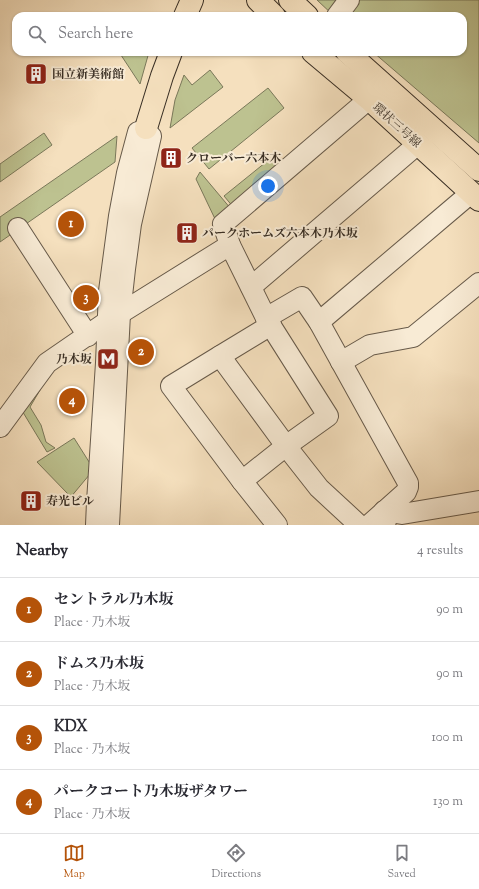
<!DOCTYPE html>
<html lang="en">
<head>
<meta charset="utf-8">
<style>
  :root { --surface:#fff; --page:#f2f2f3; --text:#2b2b33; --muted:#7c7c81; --line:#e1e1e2; --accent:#b45309 }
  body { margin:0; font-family:"Sorts Mill Goudy","Noto Serif JP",serif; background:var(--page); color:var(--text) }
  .you { position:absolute; left:268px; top:186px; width:14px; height:14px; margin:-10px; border:3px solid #fff; border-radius:50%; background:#1a73e8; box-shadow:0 0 0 6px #1a73e833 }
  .badge { display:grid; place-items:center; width:26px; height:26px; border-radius:50%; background:var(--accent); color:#fff; font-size:13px; font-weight:700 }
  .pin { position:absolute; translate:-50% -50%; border:2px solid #fff; box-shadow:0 1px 4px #0006 }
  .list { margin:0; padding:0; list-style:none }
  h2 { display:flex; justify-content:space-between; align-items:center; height:52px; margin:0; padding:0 16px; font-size:17px }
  h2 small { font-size:13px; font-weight:400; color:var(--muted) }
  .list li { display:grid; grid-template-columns:26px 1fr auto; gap:12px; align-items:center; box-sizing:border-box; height:64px; padding:0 16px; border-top:1px solid var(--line) }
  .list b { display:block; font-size:15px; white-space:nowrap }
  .list p { margin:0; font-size:13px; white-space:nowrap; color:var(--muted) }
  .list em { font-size:13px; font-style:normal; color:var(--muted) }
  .icon { flex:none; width:22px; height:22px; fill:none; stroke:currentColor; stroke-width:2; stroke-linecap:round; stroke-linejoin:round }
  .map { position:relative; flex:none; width:479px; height:525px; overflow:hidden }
  .search { position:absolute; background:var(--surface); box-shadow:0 1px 3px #0004; left:12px; right:12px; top:12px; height:44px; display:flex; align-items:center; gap:10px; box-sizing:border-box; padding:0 14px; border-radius:12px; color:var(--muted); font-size:15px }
  .sheet { height:308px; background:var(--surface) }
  nav { display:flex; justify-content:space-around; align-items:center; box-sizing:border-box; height:56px; border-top:1px solid var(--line); background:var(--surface); font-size:11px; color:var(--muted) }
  nav a { display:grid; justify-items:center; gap:2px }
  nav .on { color:var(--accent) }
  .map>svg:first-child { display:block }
</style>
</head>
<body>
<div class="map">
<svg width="479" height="525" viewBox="0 0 479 525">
  <rect width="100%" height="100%" fill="#f5e0be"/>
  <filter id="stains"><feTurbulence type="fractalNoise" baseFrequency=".005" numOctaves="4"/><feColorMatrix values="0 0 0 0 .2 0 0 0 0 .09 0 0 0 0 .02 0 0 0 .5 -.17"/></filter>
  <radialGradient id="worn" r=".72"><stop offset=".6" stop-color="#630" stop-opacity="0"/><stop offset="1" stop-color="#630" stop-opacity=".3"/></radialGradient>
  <g fill="#bdc290" stroke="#7a785a">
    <polygon points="317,0 479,0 479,143 373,52 463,52 463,16 334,16"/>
    <polygon points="119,52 149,52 140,84"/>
    <polygon points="210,70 223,87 170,128 175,100 184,75 192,85"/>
    <polygon points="268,88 284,108 209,169 192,148"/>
    <polygon points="44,133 52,145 0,182 0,164"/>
    <polygon points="117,136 115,162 0,242 0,217"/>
    <polygon points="276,154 285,165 234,208 224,196"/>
    <polygon points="200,172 231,209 216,221 196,179"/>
    <polygon points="35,387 40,390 30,407 41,425 46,442 55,448 47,452 21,409"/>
    <polygon points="74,438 91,465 90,474 70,498 68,494 37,462"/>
  </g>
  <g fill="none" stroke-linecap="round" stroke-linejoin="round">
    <g stroke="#675a4a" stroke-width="22">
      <g id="minor">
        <polyline points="337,16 349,0"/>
        <polyline points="18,228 88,336"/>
        <polyline points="251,287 418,144"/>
        <polyline points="266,318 302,297 319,322 408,483 408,487 406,492 369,525"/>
        <polyline points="319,322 471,193"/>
        <polyline points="271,325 220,356 171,386 242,481 277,525"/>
        <polyline points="220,356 286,446 319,488 359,525"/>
        <polyline points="341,362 370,345 413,337 479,283"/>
        <polyline points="0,427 47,363 108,321 230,245"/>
        <polyline points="242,481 286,446 328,416 266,318 230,245 223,224 369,99"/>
        <polyline points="386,521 384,511 402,514 479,501"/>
        <polyline points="96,525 97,502 106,363 109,291 119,216 127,173 138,132 151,136 131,224 125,269 120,314 109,525"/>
      </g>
    </g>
    <g stroke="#382e24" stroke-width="24">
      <g id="major">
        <polyline points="258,0 274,16"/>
        <polyline points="290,0 307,16"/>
        <polyline points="185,16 192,0"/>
        <polyline points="313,52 369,99 479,200"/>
        <polyline points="347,52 479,170"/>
        <polyline points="146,128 162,76 171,52"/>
      </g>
    </g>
    <use href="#minor" stroke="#f8ebd5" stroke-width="20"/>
    <use href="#major" stroke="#f5e0be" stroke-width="22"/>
  </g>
  <defs>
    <g id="building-square" transform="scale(1.15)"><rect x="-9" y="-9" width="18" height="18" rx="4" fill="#8f2418" stroke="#f8ebd5"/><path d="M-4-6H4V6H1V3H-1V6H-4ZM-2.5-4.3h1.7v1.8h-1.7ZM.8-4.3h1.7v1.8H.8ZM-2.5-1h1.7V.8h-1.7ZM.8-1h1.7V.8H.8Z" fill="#fff"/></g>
    <g id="metro-square" transform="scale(1.15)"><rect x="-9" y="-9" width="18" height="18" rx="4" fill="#8f2418" stroke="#f8ebd5"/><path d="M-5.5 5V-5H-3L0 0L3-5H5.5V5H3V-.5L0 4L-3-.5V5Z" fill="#fff"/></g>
  </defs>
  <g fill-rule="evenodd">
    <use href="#building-square" x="36" y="74"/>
    <use href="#building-square" x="171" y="158"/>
    <use href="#building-square" x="187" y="233"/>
    <use href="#metro-square" x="108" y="359"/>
    <use href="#building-square" x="31" y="501"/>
  </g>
  <g text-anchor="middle" stroke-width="4" stroke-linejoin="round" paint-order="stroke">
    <g font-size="12" font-weight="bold" fill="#382e24" stroke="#f8ebd5" text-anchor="start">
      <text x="52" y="78">国立新美術館</text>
      <text x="186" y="162">クローバー六本木</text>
      <text x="202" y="237">パークホームズ六本木乃木坂</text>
      <text x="92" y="363" text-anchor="end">乃木坂</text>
      <text x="46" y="505">寿光ビル</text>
    </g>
    <g font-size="12" fill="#382e24" stroke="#f8ebd5">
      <text transform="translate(397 125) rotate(42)" y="4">環状三号線</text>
    </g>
  </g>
  <rect width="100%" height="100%" filter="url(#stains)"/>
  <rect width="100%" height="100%" fill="url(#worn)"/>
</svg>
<div class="you"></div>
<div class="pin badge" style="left:71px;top:224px">1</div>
<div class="pin badge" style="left:141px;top:352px">2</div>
<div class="pin badge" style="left:86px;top:298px">3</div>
<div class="pin badge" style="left:72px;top:401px">4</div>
<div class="search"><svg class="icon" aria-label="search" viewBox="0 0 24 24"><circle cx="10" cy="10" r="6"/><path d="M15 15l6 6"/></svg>Search here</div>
</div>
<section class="sheet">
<h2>Nearby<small>4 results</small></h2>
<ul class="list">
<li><span class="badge">1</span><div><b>セントラル乃木坂</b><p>Place · 乃木坂</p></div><em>90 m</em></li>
<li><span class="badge">2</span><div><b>ドムス乃木坂</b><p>Place · 乃木坂</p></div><em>90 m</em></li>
<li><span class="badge">3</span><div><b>KDX</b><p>Place · 乃木坂</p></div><em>100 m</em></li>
<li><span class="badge">4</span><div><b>パークコート乃木坂ザタワー</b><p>Place · 乃木坂</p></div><em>130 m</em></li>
</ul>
</section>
<nav>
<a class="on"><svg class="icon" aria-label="map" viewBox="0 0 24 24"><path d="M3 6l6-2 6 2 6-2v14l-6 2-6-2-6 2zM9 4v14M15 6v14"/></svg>Map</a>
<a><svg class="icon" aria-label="directions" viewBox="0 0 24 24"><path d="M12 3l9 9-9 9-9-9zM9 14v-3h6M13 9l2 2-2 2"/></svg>Directions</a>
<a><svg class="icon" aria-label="saved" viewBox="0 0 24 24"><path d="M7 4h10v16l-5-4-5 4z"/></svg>Saved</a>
</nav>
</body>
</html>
